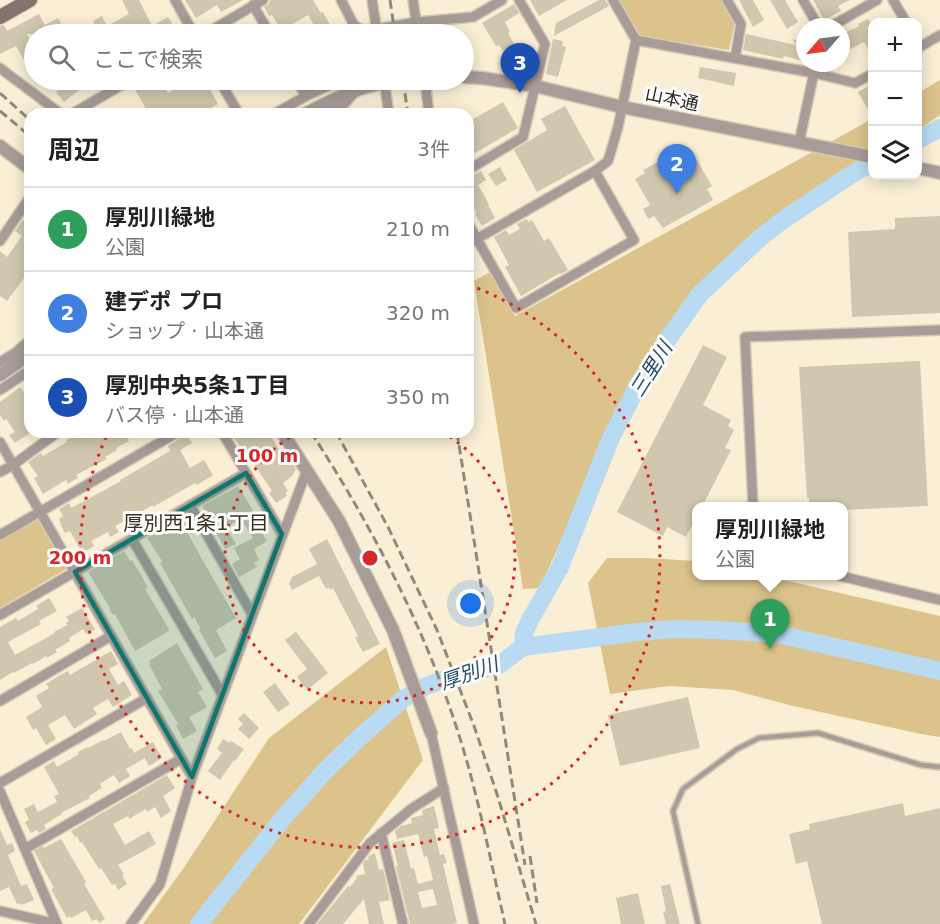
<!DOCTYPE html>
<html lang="ja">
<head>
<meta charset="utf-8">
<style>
  :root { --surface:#fff; --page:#f6f6f6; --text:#222; --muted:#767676; --line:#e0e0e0; --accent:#8f5cd5 }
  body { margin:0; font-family:"DejaVu Sans","Noto Sans JP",sans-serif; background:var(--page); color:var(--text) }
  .controls { position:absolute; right:18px; top:18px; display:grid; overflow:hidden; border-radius:12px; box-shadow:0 3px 15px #0003 }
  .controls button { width:54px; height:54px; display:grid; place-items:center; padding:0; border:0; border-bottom:2px solid var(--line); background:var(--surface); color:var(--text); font:30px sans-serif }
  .compass { position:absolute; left:796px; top:18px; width:54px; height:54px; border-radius:50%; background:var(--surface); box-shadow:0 3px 15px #0003; rotate:242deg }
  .you { position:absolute; left:471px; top:604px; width:21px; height:21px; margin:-15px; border:4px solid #fff; border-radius:50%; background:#1a73e8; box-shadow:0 0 0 9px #1a73e833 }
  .badge { display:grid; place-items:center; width:39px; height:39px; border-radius:50%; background:var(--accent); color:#fff; font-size:20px; font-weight:700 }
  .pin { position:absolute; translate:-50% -50px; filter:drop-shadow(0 2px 3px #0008) }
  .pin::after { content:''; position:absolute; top:32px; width:21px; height:18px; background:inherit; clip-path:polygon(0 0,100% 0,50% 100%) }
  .popup { position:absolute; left:692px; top:502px; width:156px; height:78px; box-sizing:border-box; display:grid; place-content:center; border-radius:12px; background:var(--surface); filter:drop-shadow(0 2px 4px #0005); font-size:20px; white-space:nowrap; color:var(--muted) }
  .popup b { font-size:22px; color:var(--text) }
  .popup::after { content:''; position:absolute; left:50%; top:100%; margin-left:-12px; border:12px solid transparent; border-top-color:var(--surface) }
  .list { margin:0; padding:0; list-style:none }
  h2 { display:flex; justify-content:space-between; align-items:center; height:78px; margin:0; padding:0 24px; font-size:26px }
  h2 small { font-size:20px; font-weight:400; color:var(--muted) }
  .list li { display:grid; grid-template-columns:39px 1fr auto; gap:18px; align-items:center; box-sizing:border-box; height:84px; padding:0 24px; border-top:2px solid var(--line) }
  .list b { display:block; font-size:22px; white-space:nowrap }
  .list p { margin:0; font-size:20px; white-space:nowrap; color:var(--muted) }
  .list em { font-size:20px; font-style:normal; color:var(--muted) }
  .icon { flex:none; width:33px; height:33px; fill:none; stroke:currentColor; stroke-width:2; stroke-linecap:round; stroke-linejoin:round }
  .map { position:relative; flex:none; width:940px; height:924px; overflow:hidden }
  .search { position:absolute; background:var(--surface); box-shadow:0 3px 15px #0003; left:24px; top:24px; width:450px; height:66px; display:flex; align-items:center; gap:15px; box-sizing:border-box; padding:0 21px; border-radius:33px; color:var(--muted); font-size:22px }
  .panel { position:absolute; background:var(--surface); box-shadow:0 3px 15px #0003; left:24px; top:108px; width:450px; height:330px; border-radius:18px }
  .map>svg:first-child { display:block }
</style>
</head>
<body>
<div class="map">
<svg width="940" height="924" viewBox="0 0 940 924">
  <rect width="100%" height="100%" fill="#faefd5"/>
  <g fill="#dbc38b">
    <polygon points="617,0 722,0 735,22 729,50 640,36"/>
    <polygon points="940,80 940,115 918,130 918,93"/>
    <polygon points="872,119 872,159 749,240 697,288 656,342 623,400 540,588 523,589 474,281 490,272 515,316"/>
    <polygon points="38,518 66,569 0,608 0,539"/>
    <polygon points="607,558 648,558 694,561 696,562 696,576 766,576 940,616 940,737 921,734 793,706 733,690 669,686 610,694 588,583"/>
    <polygon points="386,647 423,760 299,924 143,924 183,869 269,738"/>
  </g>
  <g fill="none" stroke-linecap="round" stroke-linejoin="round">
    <g stroke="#b8dbf3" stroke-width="18">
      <polyline points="918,140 940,128"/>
      <polyline points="523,647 524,633 530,620 560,567 610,440 637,387 668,339 700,294 760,238 783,220 849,176 872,163"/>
      <polyline points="199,924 284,817 323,773 361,736 394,707 403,699 424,687 445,679 499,665 523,647 637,632 674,629 716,630 778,634 940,671"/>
    </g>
  </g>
  <g fill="#d1c7ae" fill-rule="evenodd">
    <polygon points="122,0 139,0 152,26 168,17 178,34 92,34 98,31 93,21 102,16 107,26 129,14"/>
    <polygon points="185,0 243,0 221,12 217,5 196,18"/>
    <polygon points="270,0 313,0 321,13 323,12 333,31 327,34 319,34 308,15 284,29 282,26 280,28 272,15 269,16 264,7 269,4"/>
    <polygon points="530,0 567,0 539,16"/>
    <polygon points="599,0 605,0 609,6 554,36 556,23"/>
    <polygon points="739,0 753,0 764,20 753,27"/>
    <polygon points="770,0 785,0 798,22 787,29"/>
    <polygon points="813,0 850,0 838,6 841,11 824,20"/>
    <polygon points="514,4 519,13 505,22 510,32 508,33 515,45 520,43 529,60 515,68 505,50 503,51 499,45 496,46 482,23"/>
    <polygon points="39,14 45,25 58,18 67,34 27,34 30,41 27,42 34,55 24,60 16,46 0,54 0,26 4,25 7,31"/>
    <polygon points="868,19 873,26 873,58 864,42 845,52 841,44 841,35 859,26 858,24"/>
    <polygon points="746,34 796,45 792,39 805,42 805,61 804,59 803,61 784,56 783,59 743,50"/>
    <polygon points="553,39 563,41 562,46 566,47 558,77 546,74"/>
    <polygon points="700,67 736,73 734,86 698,78"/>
    <polygon points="71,80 92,80 64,102 56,92"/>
    <polygon points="139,80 144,80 146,83 152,80 156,80 159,85 162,83 168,93 191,80 205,80 218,104 199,114 149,114 133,86"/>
    <polygon points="873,84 873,118 858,92"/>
    <polygon points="503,102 518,128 468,157 468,122"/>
    <polygon points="565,106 595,160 537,192 514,150 547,130 541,119"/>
    <polygon points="690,149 712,186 707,189 713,200 663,228 654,216 648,219 643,209 650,205 635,179 645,173 643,170 674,153 676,157"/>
    <polygon points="500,167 507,180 496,186 488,174"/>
    <polygon points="481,171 486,180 478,185 489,204 488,205 495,218 482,226 475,214 477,213 468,199 468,178"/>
    <polygon points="940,216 940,313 852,317 848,232 895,229 895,218"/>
    <polygon points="527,219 528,222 532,220 544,241 549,238 568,270 561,274 560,273 521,296 505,267 509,265 494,237 506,230 509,235 520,229 517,224"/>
    <polygon points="23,220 30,225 30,270 7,301 0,296 0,251 7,257 22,236 15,231"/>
    <polygon points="703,345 727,357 703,405 731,420 728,426 734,430 725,448 731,450 702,507 696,507 696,517 686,537 667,527 663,536 617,512"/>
    <polygon points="920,361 928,506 843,510 843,507 809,506 809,498 807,498 799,367"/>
    <polygon points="20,387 30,401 30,433 15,443 9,435 15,432 6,419 4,421 0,415 0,402"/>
    <polygon points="81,432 124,432 129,441 116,448 117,450 105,457 107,459 76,475 78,478 68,484 66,480 43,494 34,478 38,476 28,462 41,453 43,456 67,442 66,440"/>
    <polygon points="242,432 268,432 280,451 283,449 296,469 292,476 283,483 288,491 285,493 287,496 276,503 269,493 272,491 264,479 253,463 251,464 246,457 247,456 234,438"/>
    <polygon points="187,434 192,443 180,450 190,468 204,460 213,475 197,485 195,483 153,507 153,505 115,526 119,532 110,537 108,532 91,541 94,546 82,553 70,531 65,533 60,524 61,524 59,519 63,516 59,509 69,503 71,508 75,506 121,481 120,480 170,451 168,446"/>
    <polygon points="238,486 256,515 261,512 265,519 257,524 267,541 254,549 259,560 254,563 257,567 239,577 232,564 240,559 234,548 253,538 241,519 226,527 236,544 225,549 202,506"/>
    <polygon points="183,519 188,529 186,530 203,561 236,618 216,630 227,651 215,658 199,630 201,629 194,617 192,619 160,563 162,561 147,538"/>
    <polygon points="327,539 380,644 363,652 355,638 358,636 333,588 330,590 329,587 326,589 319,576 292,590 289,584 292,577 317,564 309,549"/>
    <polygon points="124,551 130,561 132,560 141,575 148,588 145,589 169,629 168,629 169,631 135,651 115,614 113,615 109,608 110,608 88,572"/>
    <polygon points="49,598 57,611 39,621 41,624 8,642 15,655 55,633 54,632 67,625 66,623 69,621 66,617 82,608 95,629 86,634 83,629 69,638 70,641 55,650 57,652 47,658 46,656 33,664 32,663 14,673 13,672 0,680 0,627 16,618 18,621 38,609 36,606"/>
    <polygon points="296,632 328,673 307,690 297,677 307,669 285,640"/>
    <polygon points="177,643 203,689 198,692 207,707 189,717 197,731 183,739 176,725 178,724 158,691 162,689 149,664 151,663 149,661"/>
    <polygon points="111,651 118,664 109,669 118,685 124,681 132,695 113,707 108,699 93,708 97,714 74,729 65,715 48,725 56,739 46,745 36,728 33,730 26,717 42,707 36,696 49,688 46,684 60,675 68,671 70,675"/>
    <polygon points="275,683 290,704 278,712 263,692"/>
    <polygon points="688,697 700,748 620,766 608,715"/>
    <polygon points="244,713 259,728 249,739 238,729 243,724 238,719"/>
    <polygon points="121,732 130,749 132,748 134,753 153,742 162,758 149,766 145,758 126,769 130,776 119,783 114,775 100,784 102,788 89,796 90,798 61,813 62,814 44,825 46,829 39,833 37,830 31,833 25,822 29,820 24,809 34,804 38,812 57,802 54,796 59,794 44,767 54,761 57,767 79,754 78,752 87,747 88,748 103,740 104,741"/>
    <polygon points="223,739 229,743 231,741 244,749 235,761 234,760 220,780 208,771 222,753 217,749"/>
    <polygon points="167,775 175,788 163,796 171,811 161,818 155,807 147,812 146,809 129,819 128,816 113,824 125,845 149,831 156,844 118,865 124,874 122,875 127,884 118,890 115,884 112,885 101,868 99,869 82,842 80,843 77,836 75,837 71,831"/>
    <polygon points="903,803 905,816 940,808 940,924 822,924 807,861 796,864 789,834 810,829 809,824"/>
    <path d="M434,806L439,828L434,829L440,855L444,854L447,863L443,864L457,923L452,924H410L396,866H398L392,843L404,840L411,869L414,868L418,884L433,880L427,856L424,857L418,834L397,839L395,831L401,826L412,823L411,818L423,815L422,810ZM433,889L437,905L422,908L418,892Z"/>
    <polygon points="0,829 7,845 12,843 15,851 8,855 21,886 27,884 34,900 21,905 20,903 17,904 9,887 0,891"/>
    <polygon points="61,839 86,882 84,884 105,919 99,923 97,919 92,921 86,910 71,918 70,916 67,918 51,889 54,888 34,851 43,846 44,848"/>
    <polygon points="375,853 379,870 383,869 390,900 379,902 384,924 369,924 364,899 343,924 317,924 348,886 350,887 357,878 356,876 365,874 363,864 365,860 369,860 368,857 370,855"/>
    <polygon points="670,884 676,909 680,924 666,924 663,912 666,911 661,886"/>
    <polygon points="638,893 645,924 621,924 616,898"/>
  </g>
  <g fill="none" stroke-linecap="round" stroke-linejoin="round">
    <g stroke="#d5cbb4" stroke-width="8">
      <polyline id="service" points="698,924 673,811 683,789 737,749 759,738 818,733 921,765 940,767"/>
    </g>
    <g stroke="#d5cbb4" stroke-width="12">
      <g id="minor">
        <polyline points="175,0 194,34"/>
        <polyline points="341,0 354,25 362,30 377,29 416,22 473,17 502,0"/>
        <polyline points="372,0 377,32"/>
        <polyline points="413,0 418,34"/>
        <polyline points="727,0 741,24 735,58"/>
        <polyline points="803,0 819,27"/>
        <polyline points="893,0 906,22"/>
        <polyline points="253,5 270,34"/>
        <polyline points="830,27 877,0"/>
        <polyline points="205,34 263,0"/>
        <polyline points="636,40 814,73 855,83 872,74"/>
        <polyline points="918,48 940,35"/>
        <polyline points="0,68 61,114"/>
        <polyline points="219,80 239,114"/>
        <polyline points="296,80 306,96"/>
        <polyline points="384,80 389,114"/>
        <polyline points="425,80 429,114"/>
        <polyline points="72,114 130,80"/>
        <polyline points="274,114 306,96 333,84 357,90 345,103 324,114"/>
        <polyline points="799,143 816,63"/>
        <polyline points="468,170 523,137 545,44 519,0"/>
        <polyline points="468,223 516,308 634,240 595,171"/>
        <polyline points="0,241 30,197"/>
        <polyline points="468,244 595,171 608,161 618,127 636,40 613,0"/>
        <polyline points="0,362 15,353 30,340"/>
        <polyline points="0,390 30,370"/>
        <polyline points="222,432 282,534"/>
        <polyline points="0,442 192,777"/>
        <polyline points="0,472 13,465 58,432"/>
        <polyline points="190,505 252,614"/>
        <polyline points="753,506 745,337 940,330"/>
        <polyline points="0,535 178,432"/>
        <polyline points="132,539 222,694"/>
        <polyline points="840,576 940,600"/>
        <polyline points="0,615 246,473"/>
        <polyline points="0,701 111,636"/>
        <polyline points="431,733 474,924"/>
        <polyline points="0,783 147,698"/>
        <polyline points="0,791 57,924"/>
        <polyline points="381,833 403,924"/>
        <polyline points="25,849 181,759"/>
        <polyline points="0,911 57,924"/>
        <polyline points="131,924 160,884 192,777 307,470"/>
        <polyline points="309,924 370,843 411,809 444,788"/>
      </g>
    </g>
    <g stroke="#d5cbb4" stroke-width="15">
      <g id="tertiary">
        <polyline points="464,77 482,78 535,86 622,107 872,157"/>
        <path d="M305,114C322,105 339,96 357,90C373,84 391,82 408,80"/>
        <polyline points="0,146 30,169"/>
        <polyline points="918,168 940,173"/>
        <polyline points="0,375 30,354"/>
        <polyline points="282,432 339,521 393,630 431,733"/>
      </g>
    </g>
    <g stroke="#d5cbb4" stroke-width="16">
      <polyline id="secondary" points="0,17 30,0"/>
    </g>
    <use href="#service" stroke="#a89b98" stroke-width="4.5"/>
    <use href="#minor" stroke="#a89b98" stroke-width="9"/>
    <use href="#tertiary" stroke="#a89b98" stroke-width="12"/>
    <use href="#secondary" stroke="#85726e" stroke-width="14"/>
    <g stroke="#918a79" stroke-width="3" stroke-dasharray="9 4.5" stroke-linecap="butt">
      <polyline points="390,0 395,34"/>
      <polyline points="403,80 408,114"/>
      <polyline points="0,93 30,120"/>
      <polyline points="0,111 30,136"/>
      <path d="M311,432C371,525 423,624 457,729C478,793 490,859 505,924"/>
      <polyline points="336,432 388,527 437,630 474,726 497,794 536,924"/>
      <polyline points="457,432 525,865"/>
      <polyline points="530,856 537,903"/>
    </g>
  </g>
  <path fill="#0f766e" fill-opacity="0.2" stroke="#0f766e" stroke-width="4.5" stroke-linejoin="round" d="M246,473L282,534L192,777L75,572Z"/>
  <g fill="none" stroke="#d62828" stroke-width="3" stroke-dasharray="3 6">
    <path d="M442 432A145 145 0 1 1 298 432"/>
    <path d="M469 285A290 290 0 1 1 108 433"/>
  </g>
  <g text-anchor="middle" stroke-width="6" stroke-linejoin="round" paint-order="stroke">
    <g font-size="18" fill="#2c281f" stroke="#fdfdfd">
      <text transform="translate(672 99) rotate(12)" y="6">山本通</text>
    </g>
    <g font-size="20" font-style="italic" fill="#244d66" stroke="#fdfdfd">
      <text transform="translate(651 369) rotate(-58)" y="7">三里川</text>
      <text transform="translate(469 673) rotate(-19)" y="7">厚別川</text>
    </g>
    <g font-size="20" fill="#3a321d" stroke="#fdfdfd">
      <text x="196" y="530">厚別西1条1丁目</text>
    </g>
  </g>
  <circle cx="370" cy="558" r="9" fill="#d62828" stroke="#fdfdfd" stroke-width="3"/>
  <g font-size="18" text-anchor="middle" font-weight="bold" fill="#d62828" stroke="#fdfdfd" stroke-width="6" stroke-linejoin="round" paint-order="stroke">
    <text x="267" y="462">100 m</text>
    <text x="80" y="564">200 m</text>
  </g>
</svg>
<div class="controls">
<button>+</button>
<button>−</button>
<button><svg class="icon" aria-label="layers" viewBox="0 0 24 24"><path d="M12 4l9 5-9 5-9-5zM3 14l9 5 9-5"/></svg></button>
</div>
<svg class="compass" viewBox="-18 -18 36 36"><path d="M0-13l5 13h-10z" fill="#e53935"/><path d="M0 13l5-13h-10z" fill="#767676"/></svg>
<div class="you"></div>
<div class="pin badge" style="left:770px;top:649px;background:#2e9e5b">1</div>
<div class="popup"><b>厚別川緑地</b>公園</div>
<div class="pin badge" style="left:677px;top:194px;background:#3f7fe0">2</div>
<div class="pin badge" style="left:520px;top:93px;background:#1a4fb4">3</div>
<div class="search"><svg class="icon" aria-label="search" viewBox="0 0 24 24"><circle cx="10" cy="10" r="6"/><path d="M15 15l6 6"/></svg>ここで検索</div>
<section class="panel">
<h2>周辺<small>3件</small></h2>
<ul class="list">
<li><span class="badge" style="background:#2e9e5b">1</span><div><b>厚別川緑地</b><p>公園</p></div><em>210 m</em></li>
<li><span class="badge" style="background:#3f7fe0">2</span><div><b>建デポ プロ</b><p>ショップ · 山本通</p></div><em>320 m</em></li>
<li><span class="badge" style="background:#1a4fb4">3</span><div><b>厚別中央5条1丁目</b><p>バス停 · 山本通</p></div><em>350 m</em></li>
</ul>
</section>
</div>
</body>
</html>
